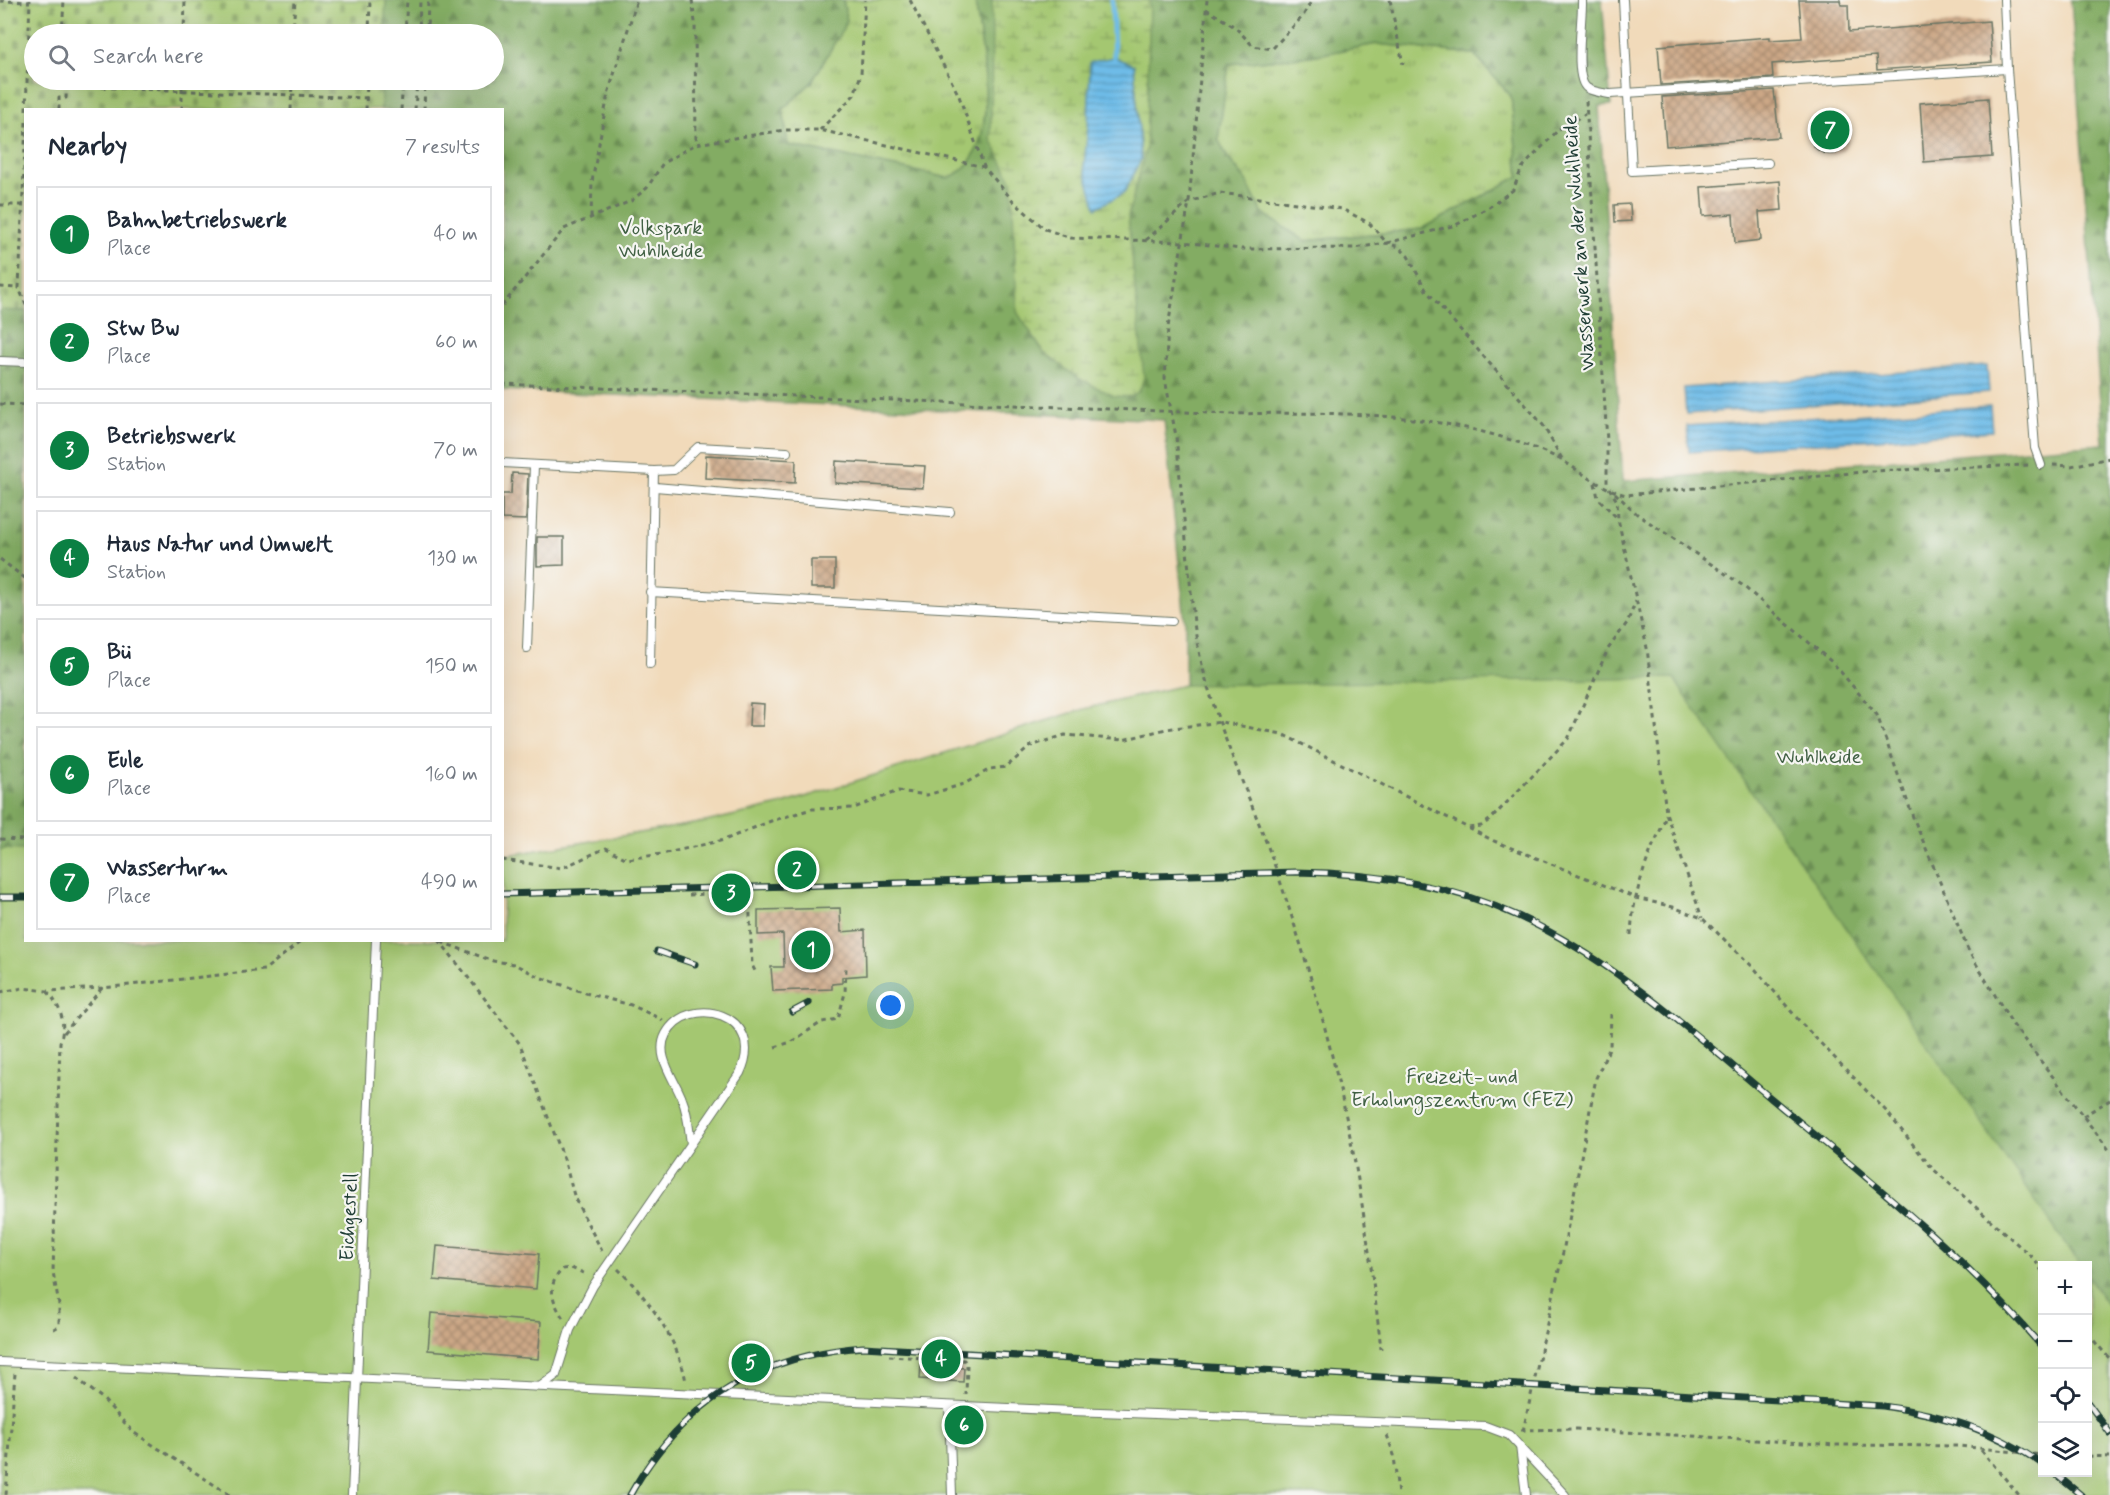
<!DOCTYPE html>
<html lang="en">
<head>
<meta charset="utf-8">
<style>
  :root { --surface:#fff; --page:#f6f6f7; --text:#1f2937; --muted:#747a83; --line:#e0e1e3; --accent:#0b8043 }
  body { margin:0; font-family:Mynerve,sans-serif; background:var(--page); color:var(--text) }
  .controls { position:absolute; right:18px; bottom:18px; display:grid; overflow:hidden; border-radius:0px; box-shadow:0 6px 24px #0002 }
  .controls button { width:54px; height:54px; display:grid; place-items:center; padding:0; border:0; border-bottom:2px solid var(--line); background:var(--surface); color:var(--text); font:30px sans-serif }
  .you { position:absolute; left:891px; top:1006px; width:21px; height:21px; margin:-15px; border:4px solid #fff; border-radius:50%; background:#1a73e8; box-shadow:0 0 0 9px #1a73e833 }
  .badge { display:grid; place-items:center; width:39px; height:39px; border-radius:50%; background:var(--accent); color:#fff; font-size:20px; font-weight:700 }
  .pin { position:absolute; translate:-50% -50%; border:3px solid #fff; box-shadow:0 2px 6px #0006 }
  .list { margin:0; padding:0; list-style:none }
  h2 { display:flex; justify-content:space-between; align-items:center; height:78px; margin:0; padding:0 24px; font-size:26px }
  h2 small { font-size:20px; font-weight:400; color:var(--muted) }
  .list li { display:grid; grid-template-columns:39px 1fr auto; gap:18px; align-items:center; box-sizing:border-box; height:96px; margin:0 12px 12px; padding:0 12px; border:2px solid var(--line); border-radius:0px }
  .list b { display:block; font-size:22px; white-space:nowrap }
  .list p { margin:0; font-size:20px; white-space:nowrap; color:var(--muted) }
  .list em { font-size:20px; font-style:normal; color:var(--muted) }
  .icon { flex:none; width:33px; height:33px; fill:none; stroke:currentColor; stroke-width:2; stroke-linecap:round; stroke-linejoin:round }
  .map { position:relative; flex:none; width:2110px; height:1495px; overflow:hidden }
  .search { position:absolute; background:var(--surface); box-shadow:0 6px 24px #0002; left:24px; top:24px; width:480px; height:66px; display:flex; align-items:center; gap:15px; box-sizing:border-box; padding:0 21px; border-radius:33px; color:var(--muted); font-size:22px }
  .panel { position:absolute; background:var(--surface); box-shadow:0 6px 24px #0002; left:24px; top:108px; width:480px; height:834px; border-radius:0px }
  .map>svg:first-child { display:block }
</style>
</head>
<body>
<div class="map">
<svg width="2110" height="1495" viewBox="0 0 2110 1495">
  <defs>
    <pattern id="grass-tufts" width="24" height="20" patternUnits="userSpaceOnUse" patternTransform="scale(1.5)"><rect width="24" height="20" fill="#a4c771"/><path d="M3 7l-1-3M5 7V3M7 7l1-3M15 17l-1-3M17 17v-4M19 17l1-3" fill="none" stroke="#85a35e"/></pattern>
    <pattern id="forest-firs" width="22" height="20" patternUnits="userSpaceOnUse" patternTransform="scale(1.5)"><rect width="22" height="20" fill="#83ac63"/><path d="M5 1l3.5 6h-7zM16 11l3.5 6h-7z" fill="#6b8d52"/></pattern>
    <pattern id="wetland-marsh" width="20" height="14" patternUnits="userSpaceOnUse" patternTransform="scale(1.5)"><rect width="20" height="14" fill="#a4c771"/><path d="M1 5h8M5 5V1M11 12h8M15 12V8" fill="none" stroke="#85a35e"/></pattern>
    <pattern id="cemetery-stones" width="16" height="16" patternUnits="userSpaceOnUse" patternTransform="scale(1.5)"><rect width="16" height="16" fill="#a4c771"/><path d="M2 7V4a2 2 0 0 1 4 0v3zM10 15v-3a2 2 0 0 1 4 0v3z" fill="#85a35e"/></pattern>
    <pattern id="water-rules" width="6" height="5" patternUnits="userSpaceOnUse" patternTransform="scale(1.5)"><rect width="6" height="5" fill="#6ebce8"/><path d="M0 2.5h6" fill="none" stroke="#5a9abd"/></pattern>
    <pattern id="building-cross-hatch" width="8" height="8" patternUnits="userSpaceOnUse" patternTransform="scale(1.5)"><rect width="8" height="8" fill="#cca786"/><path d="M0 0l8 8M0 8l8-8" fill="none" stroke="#a5896e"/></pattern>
  </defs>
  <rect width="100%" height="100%" fill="#f6f6f2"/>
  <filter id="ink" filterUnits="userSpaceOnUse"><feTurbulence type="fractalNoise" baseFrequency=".0167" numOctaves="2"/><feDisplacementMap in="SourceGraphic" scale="12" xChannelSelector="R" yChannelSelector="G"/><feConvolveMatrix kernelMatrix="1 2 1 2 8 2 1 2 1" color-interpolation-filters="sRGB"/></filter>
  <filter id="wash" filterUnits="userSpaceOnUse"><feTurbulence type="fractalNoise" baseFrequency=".008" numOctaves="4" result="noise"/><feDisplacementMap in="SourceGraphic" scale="24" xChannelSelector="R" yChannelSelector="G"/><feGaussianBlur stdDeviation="1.35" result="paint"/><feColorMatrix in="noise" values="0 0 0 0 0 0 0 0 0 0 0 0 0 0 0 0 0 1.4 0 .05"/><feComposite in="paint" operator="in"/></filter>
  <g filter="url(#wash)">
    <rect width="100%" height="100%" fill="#f1daba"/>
    <g fill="url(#grass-tufts)" stroke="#628252" stroke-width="1.5">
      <path d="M843,0H975C981,47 1006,156 948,178L788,145L783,109L812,82L847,21Z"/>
      <polygon points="1377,44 1474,54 1511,96 1519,177 1422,229 1305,241 1262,213 1245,179 1228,158 1218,140 1229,64 1310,56"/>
    </g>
    <g fill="url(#forest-firs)" stroke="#51744c" stroke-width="1.5" fill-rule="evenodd">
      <path d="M386,0H843L847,21L812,82L783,109L788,145L948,178C1006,156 981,47 975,0H1602L1611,105L1599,106L1623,481L2103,444L2071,0H2110V1426L2088,1396V1266H2042L503,856L706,822L780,805L1084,709L1185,685V622L1164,420L503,390L502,110H381L382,80H494V34H384ZM1377,44L1474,54L1511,96L1519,176L1422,229L1305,241L1262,213L1245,179L1228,158L1218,139L1229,64L1310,56Z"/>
      <polygon points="0,310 26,311 25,893 0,893"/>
    </g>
    <path fill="url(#wetland-marsh)" stroke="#628252" stroke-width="1.5" fill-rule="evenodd" d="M992,0H1150L1146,149L1128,216L1144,377L1140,390L1131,397L1114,396L1078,378L1044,353L1017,312L1012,182L991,139ZM1134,65L1141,159L1084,167L1088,127Z"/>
    <polygon fill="url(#cemetery-stones)" stroke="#628252" stroke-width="1.5" points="0,0 386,0 384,34 34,34 34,80 382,80 381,109 26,110 25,311 0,310"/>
    <polygon fill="#a4c771" stroke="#628252" stroke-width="1.5" points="1673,678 2080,1265 2042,1266 2042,1472 2088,1472 2088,1277 2110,1309 2110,1495 0,1495 0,849 25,850 26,940 502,940 503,856 706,822 780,805 1084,709 1185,685"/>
    <g fill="url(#water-rules)" stroke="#467c8e" stroke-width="1.5">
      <polygon points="1114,57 1134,65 1141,159 1124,193 1096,208 1084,167 1088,127 1090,62"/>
      <polygon points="1987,366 1989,392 1686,414 1684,388"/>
      <polygon points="1990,406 1992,431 1689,452 1687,426"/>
    </g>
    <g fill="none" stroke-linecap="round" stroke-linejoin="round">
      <polyline stroke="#6ebce8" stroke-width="5" points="1112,0 1114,57"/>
    </g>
    <g id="blocks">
      <g fill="url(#building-cross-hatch)">
        <polygon points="1799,0 1840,0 1841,5 1848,5 1849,32 1989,21 1992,62 1877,70 1876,56 1772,64 1773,78 1661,85 1658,46 1770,37 1770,40 1802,38"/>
        <polygon points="1774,90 1779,137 1666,146 1662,97"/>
        <polygon points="1988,98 1992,157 1924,162 1920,103"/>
        <circle cx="1830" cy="134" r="20"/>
        <polygon points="1780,181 1782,210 1759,212 1761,240 1735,243 1733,214 1703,216 1701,187"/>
        <polygon points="1630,204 1631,221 1615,222 1614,205"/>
        <polygon points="706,455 796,460 795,483 705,478"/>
        <polygon points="836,461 925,466 923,488 835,483"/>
        <polygon points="512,473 528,474 526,520 502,519 502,494 511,494"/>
        <polygon points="537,537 564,537 564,565 537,566"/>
        <rect x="811" y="560" width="24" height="28"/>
        <polygon points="750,703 764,704 763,726 749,726"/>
        <polygon points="806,858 807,880 788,881 787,859"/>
        <polygon points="840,908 841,932 865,930 866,975 842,977 842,983 832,984 832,989 773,991 771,967 784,967 783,934 758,935 758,910"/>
        <polygon points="437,1246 539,1254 536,1289 434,1280"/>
        <polygon points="431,1313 541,1322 538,1359 428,1350"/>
        <polygon points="921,1364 964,1368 963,1382 920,1379"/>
      </g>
    </g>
  </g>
  <g filter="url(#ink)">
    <use href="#blocks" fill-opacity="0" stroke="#687463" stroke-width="1.5"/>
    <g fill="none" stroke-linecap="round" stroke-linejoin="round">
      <g stroke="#687463" stroke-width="10">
        <g id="service">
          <path d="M1582,0C1583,17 1573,79 1587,88C1593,92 1603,93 1610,94L2007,69"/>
          <polyline points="1623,0 1632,171 1768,163"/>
          <polyline points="2004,0 2007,69 2035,448 2041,465"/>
          <polyline points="0,361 26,362"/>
          <polyline points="502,463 654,471 674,470 698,447 787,452"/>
          <polyline points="655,487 950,512"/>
          <polyline points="650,592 1172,621"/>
          <polyline points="527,648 534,466"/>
          <polyline points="650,664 654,471"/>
          <polyline points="0,1362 1072,1411 1485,1426 1509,1435 1565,1495"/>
          <path d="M541,1386L556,1375L570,1330L593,1286L740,1073C768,1014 689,992 666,1034C654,1056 675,1079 682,1099C688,1113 689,1129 691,1144"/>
          <polyline points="949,1406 952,1495"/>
          <polyline points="1520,1446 1526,1495"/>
          <polyline points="352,1495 376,940"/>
        </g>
      </g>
      <g stroke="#687463" stroke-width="3" stroke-dasharray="4.5 4.5" stroke-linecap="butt">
        <polyline points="692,0 695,22 696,144"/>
        <polyline points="910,0 959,96 984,167 1015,203 1045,229 1071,238 1184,242 1241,249 1355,248 1387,243 1399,247 1408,256 1426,290 1543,425 1562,459"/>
        <path d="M1207,0L1189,202L1168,327L1165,379L1176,436L1194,623C1206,710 1249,790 1277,872C1300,940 1322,1011 1338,1081C1359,1169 1371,1260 1381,1349"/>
        <polyline points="1390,0 1403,64"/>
        <polyline points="0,1 30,2"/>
        <polyline points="1206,9 1235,27 1253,46 1272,49 1303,16 1312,0"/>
        <polyline points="62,34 64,0"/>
        <polyline points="184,34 185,0"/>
        <polyline points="293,34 295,0"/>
        <polyline points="369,34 370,0"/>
        <polyline points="405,34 407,0"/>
        <polyline points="419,34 420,0"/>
        <polyline points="427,34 428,0"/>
        <polyline points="66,86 367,98"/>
        <polyline points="1586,101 1607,441 1607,485"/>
        <polyline points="26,110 30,0"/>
        <polyline points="59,110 59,98 66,98 67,80"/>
        <polyline points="182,110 182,80"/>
        <polyline points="291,110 292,80"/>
        <polyline points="366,110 367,80"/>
        <polyline points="401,110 403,80"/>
        <polyline points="415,110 417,80"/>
        <polyline points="424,110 425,80"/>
        <polyline points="26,122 19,288 26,305"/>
        <polyline points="820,130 854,95 861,74 865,0"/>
        <polyline points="0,205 26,205"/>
        <polyline points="591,217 592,182 608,94 637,0"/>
        <polyline points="1146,240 1189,202 1220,193 1342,209 1369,223 1387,243 1456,225 1489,207 1513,190 1522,168 1559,129 1585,114"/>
        <polyline points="0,287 19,288"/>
        <polyline points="502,306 564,229 631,201 647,188 663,163 696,144 785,130 820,130 984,167"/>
        <path d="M502,384L1233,414C1329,412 1425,411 1517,442C1532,447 1549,453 1563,461C1584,474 1603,489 1626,495L1872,471L2028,465"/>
        <polyline points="0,404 26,405"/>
        <polyline points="2053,465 2071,466 2110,458"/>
        <polyline points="1595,483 1598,498 1617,518"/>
        <polyline points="1609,488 1617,501 1618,519 1647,648 1666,813 1702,918"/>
        <polyline points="1615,493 1637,514 1742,585 1834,664 1877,715 1913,817 1969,952 2013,1025 2110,1151"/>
        <polyline points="0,559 26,579"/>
        <polyline points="1469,828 1481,826 1491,819 1568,739 1608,649 1627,623 1636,601"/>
        <polyline points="0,839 26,840"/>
        <polyline points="502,860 562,868 606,848 627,859 662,854 724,840 771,821 812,809 854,808 898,791 927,795 964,784 990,769 1006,767 1031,746 1065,735 1123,740 1166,729 1221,722 1282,734 1494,841 1636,898 1673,907 1702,918 1756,970 1802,1024 1886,1111 1932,1168 2034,1259 2042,1271"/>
        <polyline points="689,895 749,892 752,965 756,973"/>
        <path d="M1631,935C1632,906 1640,879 1650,853C1655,839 1663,828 1666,814"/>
        <polyline points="439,940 520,1044 564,1159 575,1199 602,1251"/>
        <polyline points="441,942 493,961 514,964 539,977 589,994 631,1005 663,1020"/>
        <path d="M47,991C60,1005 67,1023 60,1042L53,1272L59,1305V1326L50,1331"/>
        <polyline points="0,992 23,988 47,991 102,988 264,970 303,940"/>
        <polyline points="64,1033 102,988"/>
        <polyline points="775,1047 791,1042 822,1022 838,1019 845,993 846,968"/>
        <polyline points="2083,1116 2110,1100"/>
        <path d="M618,1269C648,1298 679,1341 686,1382"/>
        <path d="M563,1318C552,1301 546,1284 563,1269L571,1268L586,1274"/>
        <polyline points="2088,1334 2110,1359"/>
        <polyline points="889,1356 964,1360 967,1365 966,1395"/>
        <polyline points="76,1378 102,1398 133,1432 230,1495"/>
        <polyline points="1521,1430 1577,1429 1837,1445 1960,1446 2042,1455"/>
        <polyline points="1523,1431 1563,1252 1596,1078 1610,1047 1611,1012"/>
        <polyline points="1387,1435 1394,1455 1398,1495"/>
        <polyline points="1981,1450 2019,1495"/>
        <polyline points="2088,1456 2110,1457"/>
        <polyline points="6,1495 15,1373"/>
      </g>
      <use href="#service" stroke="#fff" stroke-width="8"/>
      <g stroke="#1f3d34" stroke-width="7">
        <g id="rail">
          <path d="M502,894L1296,872C1372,873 1449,884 1518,916C1614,960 1693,1033 1773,1100C1867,1178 1963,1254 2042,1347"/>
          <polyline points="0,897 26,897"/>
          <polyline points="657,951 695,964"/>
          <polyline points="792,1012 809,1003"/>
          <polyline points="2088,1403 2110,1433"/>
          <polyline points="2053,1472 2081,1495"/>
          <path d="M630,1495C681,1403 759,1355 863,1347L1883,1406C1941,1414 1995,1430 2042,1464"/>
        </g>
      </g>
      <use href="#rail" stroke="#f6f6f2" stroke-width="4.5" stroke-dasharray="14" stroke-linecap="butt"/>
    </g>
  </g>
  <g text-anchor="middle" stroke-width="4.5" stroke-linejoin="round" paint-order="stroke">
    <g font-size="20" fill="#406043" stroke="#f6f6f2">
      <text x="661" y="234">Volkspark<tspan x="661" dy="23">Wuhlheide</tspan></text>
      <text x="1819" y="763">Wuhlheide</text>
      <text x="1462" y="1083">Freizeit- und<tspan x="1462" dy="23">Erholungszentrum (FEZ)</tspan></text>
    </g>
    <g font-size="20" fill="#1f3d34" stroke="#f6f6f2">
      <text transform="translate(1578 243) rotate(-94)" y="7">Wasserwerk an der Wuhlheide</text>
      <text transform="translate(348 1217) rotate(-87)" y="7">Eichgestell</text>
    </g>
  </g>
</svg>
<div class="controls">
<button>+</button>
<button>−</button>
<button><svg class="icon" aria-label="locate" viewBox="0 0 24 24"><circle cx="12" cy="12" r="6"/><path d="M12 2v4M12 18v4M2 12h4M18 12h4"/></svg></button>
<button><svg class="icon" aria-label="layers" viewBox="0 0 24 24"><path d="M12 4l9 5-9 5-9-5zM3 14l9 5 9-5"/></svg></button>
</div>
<div class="you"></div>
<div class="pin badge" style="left:811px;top:950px">1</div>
<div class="pin badge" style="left:797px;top:870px">2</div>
<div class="pin badge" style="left:731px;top:893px">3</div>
<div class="pin badge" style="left:941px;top:1359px">4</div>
<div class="pin badge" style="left:751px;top:1363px">5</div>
<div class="pin badge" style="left:964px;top:1425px">6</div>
<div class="pin badge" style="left:1830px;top:130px">7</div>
<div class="search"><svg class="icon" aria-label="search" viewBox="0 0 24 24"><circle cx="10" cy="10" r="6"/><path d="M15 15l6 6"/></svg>Search here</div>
<section class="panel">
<h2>Nearby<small>7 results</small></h2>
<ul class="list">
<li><span class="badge">1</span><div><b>Bahnbetriebswerk</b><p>Place</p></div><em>40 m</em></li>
<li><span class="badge">2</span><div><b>Stw Bw</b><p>Place</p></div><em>60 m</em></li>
<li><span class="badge">3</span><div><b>Betriebswerk</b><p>Station</p></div><em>70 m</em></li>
<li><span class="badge">4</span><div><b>Haus Natur und Umwelt</b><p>Station</p></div><em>130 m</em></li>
<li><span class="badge">5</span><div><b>Bü</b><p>Place</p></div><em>150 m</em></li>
<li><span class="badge">6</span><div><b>Eule</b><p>Place</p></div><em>160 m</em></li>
<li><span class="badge">7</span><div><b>Wasserturm</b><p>Place</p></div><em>490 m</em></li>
</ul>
</section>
</div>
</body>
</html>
